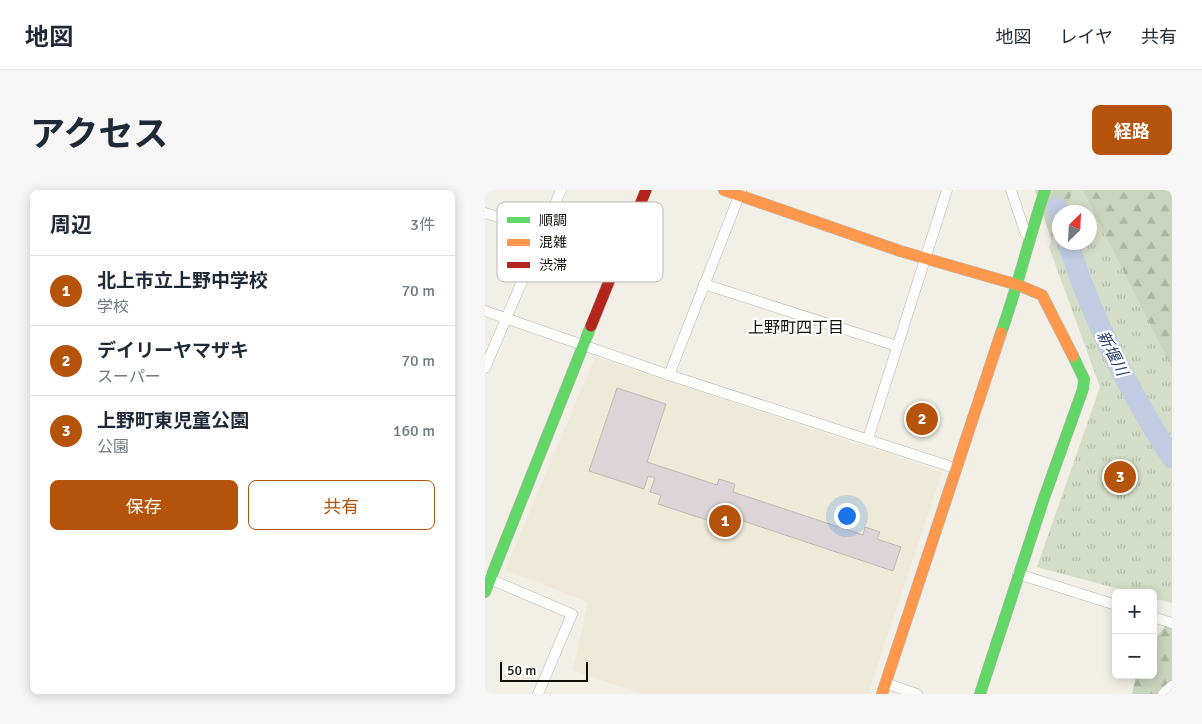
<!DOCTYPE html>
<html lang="ja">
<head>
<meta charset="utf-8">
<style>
  :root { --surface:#fff; --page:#f6f6f7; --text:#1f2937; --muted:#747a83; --line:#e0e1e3; --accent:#b45309 }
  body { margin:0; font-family:Signika,"Noto Sans JP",sans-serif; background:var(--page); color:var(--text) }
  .controls { position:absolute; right:15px; bottom:15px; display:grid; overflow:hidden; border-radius:8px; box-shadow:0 2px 12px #0003 }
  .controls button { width:45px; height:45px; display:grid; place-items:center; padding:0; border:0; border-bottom:1px solid var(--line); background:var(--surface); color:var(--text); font:25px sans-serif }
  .compass { position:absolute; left:567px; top:15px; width:45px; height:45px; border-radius:50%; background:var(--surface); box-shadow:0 2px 12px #0003; rotate:24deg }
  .scale { position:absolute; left:15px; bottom:12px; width:88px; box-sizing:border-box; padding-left:5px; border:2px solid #12100b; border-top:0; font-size:14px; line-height:18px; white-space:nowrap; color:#12100b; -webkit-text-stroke:4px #fff; paint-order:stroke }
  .you { position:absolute; left:361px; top:325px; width:18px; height:18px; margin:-12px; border:4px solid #fff; border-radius:50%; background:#1a73e8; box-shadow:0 0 0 8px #1a73e833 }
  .badge { display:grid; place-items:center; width:32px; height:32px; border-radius:50%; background:var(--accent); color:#fff; font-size:16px; font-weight:700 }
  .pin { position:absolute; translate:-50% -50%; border:2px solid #fff; box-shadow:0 1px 5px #0006 }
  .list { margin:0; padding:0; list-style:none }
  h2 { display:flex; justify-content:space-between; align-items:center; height:65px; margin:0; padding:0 20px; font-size:21px }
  h2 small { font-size:16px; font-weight:400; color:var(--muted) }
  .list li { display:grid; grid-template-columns:32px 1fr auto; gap:15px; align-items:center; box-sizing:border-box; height:70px; padding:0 20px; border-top:1px solid var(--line) }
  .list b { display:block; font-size:19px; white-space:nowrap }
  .list p { margin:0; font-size:16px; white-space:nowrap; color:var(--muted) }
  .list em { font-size:16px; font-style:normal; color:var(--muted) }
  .actions { display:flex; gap:10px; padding:15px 20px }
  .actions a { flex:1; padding:11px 0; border:1px solid var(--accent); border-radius:8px; text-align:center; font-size:18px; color:var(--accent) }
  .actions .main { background:var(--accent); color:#fff }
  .map { position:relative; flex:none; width:687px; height:504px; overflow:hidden; border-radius:8px }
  header { display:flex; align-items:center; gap:30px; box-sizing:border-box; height:70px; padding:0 25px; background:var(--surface); border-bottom:1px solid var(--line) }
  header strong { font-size:24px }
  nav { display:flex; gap:28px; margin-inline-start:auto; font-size:18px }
  .intro { display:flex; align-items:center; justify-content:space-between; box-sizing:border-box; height:120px; padding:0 30px }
  h1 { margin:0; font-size:35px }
  .button { padding:12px 22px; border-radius:8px; background:var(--accent); color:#fff; font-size:18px; font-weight:700 }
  main { display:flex; gap:30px; padding:0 30px }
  aside { flex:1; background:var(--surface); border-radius:8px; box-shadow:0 2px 12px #0003 }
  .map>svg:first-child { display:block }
</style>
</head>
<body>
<header>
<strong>地図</strong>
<nav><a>地図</a><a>レイヤ</a><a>共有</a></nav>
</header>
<div class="intro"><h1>アクセス</h1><a class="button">経路</a></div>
<main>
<aside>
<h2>周辺<small>3件</small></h2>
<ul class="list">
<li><span class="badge">1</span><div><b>北上市立上野中学校</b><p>学校</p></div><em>70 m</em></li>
<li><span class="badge">2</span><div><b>デイリーヤマザキ</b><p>スーパー</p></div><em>70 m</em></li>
<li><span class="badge">3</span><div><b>上野町東児童公園</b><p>公園</p></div><em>160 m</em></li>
</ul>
<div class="actions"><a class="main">保存</a><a>共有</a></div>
</aside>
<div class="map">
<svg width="687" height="504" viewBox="0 0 687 504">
  <defs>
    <pattern id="forest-firs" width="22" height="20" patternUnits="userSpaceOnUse" patternTransform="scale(1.25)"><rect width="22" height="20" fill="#c9d4bc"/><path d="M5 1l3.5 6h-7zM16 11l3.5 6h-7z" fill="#acb5a0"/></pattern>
    <pattern id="park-tufts" width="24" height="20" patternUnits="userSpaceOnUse" patternTransform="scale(1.25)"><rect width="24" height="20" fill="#d4ddc7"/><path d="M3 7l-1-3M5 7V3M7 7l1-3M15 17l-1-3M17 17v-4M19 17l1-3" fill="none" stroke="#b5bdaa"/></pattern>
  </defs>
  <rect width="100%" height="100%" fill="#f2efe6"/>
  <polygon fill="#efead8" points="110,167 457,282 383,504 157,504 88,480 103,412 20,380"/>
  <g fill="url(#forest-firs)" fill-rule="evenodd">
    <path d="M550,0H687V321L608,178ZM574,22H604V52H574Z"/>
    <polygon points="687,427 687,504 647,504 651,485 668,485 668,452"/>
  </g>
  <polygon fill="url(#park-tufts)" points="588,0 598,0 687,178 687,413 668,408 668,403 649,403 552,377 615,197 564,57 574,33 574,52 604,52 604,22 579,22"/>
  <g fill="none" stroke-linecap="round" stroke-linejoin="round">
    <g stroke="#c0cde2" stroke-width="21">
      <polyline points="572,18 574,25"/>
      <path d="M583,52C607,130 643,200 687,268"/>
    </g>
  </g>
  <polygon fill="#dcd4d6" stroke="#bdb9b7" points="132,198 181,214 162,272 232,295 234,289 250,294 248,302 378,345 380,337 395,342 392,349 416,357 408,381 228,321 225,331 173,314 176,305 165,302 170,288 163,286 159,299 104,281"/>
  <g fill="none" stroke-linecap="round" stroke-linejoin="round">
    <g stroke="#b9b7b0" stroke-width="11">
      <g id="street">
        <polyline points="526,0 540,42 545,46"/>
        <polyline points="0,23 59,41"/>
        <polyline points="219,94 412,156"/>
        <polyline points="0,121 184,185 470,278"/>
        <polyline points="0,178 76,0"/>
        <polyline points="184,185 256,1"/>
        <polyline points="383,249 462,0"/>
        <polyline points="533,384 631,415"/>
        <polyline points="0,387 87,424 53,504"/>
        <polyline points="668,427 687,433"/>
        <polyline points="400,493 432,504"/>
        <polyline points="678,504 687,496"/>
      </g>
    </g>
    <g stroke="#b9b7b0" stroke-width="12">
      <g id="fast">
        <path d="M516,143C533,96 544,48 560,0"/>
        <polyline points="0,402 106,136"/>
        <polyline points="495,504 559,308 598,199 599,189 588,166"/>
      </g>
    </g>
    <g stroke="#b9b7b0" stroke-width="12">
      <g id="slow">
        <polyline points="239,0 415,61 533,95 557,105 588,166"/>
        <polyline points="397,504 516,143"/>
      </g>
    </g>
    <g stroke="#b9b7b0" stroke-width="12">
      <polyline id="jam" points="106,136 161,0"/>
    </g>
    <use href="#street" stroke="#fdfdfb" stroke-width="10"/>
    <use href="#fast" stroke="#63d668" stroke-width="11"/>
    <use href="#slow" stroke="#ff974d" stroke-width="11"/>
    <use href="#jam" stroke="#b3261e" stroke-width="11"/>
  </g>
  <g text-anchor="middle" stroke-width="4.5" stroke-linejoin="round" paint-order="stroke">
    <g font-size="16" fill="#12100b" stroke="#fff">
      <text x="311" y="143">上野町四丁目</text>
    </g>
    <g font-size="16" font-style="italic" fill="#273f6d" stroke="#fff">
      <text transform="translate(628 163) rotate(63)" y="6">新堰川</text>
    </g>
  </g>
  <rect x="12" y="12" width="166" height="80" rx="8" fill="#fff" stroke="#b8b7b6" stroke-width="1"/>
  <rect x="22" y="27" width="23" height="6" fill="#63d668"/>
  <rect x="22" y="49" width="23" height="7" fill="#ff974d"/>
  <rect x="22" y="72" width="23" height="6" fill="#b3261e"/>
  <g font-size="14" fill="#12100b">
    <text x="54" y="35">順調</text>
    <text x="54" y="57">混雑</text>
    <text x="54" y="80">渋滞</text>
  </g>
</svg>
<div class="controls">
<button>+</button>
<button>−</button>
</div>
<svg class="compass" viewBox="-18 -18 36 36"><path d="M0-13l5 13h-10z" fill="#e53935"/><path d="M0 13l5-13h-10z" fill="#747a83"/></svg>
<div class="scale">50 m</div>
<div class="you"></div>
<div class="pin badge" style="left:240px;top:331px">1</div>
<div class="pin badge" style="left:437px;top:229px">2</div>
<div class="pin badge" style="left:635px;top:287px">3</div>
</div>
</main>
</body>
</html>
